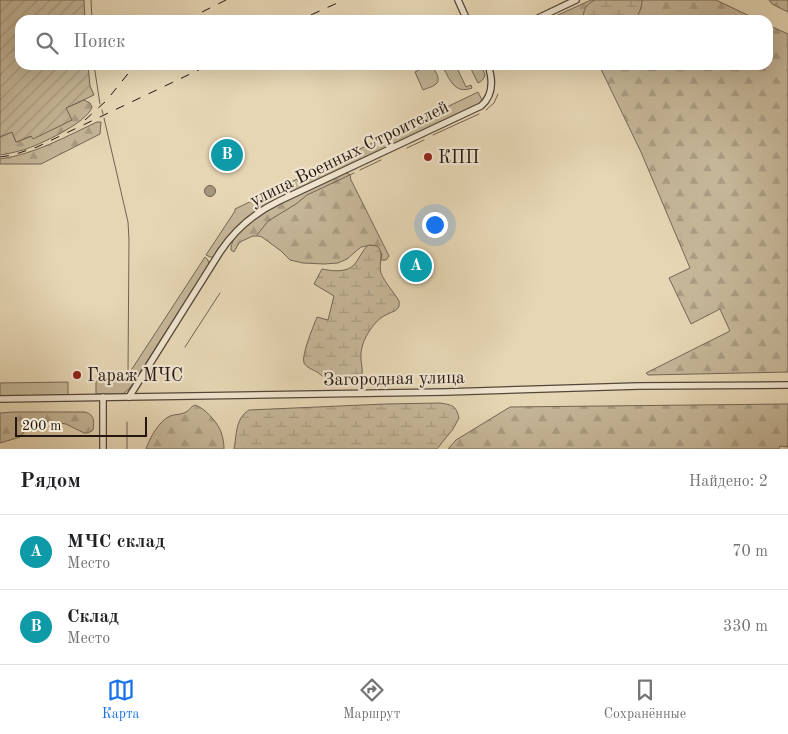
<!DOCTYPE html>
<html lang="ru">
<head>
<meta charset="utf-8">
<style>
  :root { --surface:#fff; --page:#f2f2f2; --text:#202124; --muted:#757577; --line:#e0e0e0; --accent:#1a73e8 }
  body { margin:0; font-family:"Old Standard TT",serif; background:var(--page); color:var(--text) }
  .scale { position:absolute; left:15px; bottom:12px; width:132px; box-sizing:border-box; padding-left:5px; border:2px solid #241712; border-top:0; font-size:14px; line-height:18px; white-space:nowrap; color:#241712; -webkit-text-stroke:4px #efe4ce; paint-order:stroke }
  .you { position:absolute; left:434px; top:224px; width:18px; height:18px; margin:-12px; border:4px solid #fff; border-radius:50%; background:#1a73e8; box-shadow:0 0 0 8px #1a73e833 }
  .badge { display:grid; place-items:center; width:32px; height:32px; border-radius:50%; background:var(--accent); color:#fff; font-size:16px; font-weight:700 }
  .pin { position:absolute; translate:-50% -50%; border:2px solid #fff; box-shadow:0 1px 5px #0006 }
  .list { margin:0; padding:0; list-style:none }
  h2 { display:flex; justify-content:space-between; align-items:center; height:65px; margin:0; padding:0 20px; font-size:21px }
  h2 small { font-size:16px; font-weight:400; color:var(--muted) }
  .list li { display:grid; grid-template-columns:32px 1fr auto; gap:15px; align-items:center; box-sizing:border-box; height:75px; padding:0 20px; border-top:1px solid var(--line) }
  .list b { display:block; font-size:19px; white-space:nowrap }
  .list p { margin:0; font-size:16px; white-space:nowrap; color:var(--muted) }
  .list em { font-size:16px; font-style:normal; color:var(--muted) }
  .icon { flex:none; width:28px; height:28px; fill:none; stroke:currentColor; stroke-width:2; stroke-linecap:round; stroke-linejoin:round }
  .map { position:relative; flex:none; width:788px; height:449px; overflow:hidden }
  .search { position:absolute; background:var(--surface); box-shadow:0 5px 20px #0002; left:15px; right:15px; top:15px; height:55px; display:flex; align-items:center; gap:12px; box-sizing:border-box; padding:0 18px; border-radius:15px; color:var(--muted); font-size:19px }
  .sheet { height:215px; background:var(--surface) }
  nav { display:flex; justify-content:space-around; align-items:center; box-sizing:border-box; height:70px; border-top:1px solid var(--line); background:var(--surface); font-size:14px; color:var(--muted) }
  nav a { display:grid; justify-items:center; gap:2px }
  nav .on { color:var(--accent) }
  .map>svg:first-child { display:block }
</style>
</head>
<body>
<div class="map">
<svg width="788" height="449" viewBox="0 0 788 449">
  <defs>
    <pattern id="forest-firs" width="22" height="20" patternUnits="userSpaceOnUse" patternTransform="scale(1.25)"><rect width="22" height="20" fill="#c5b698"/><path d="M5 1l3.5 6h-7zM16 11l3.5 6h-7z" fill="#a99c82"/></pattern>
    <pattern id="wetland-marsh" width="20" height="14" patternUnits="userSpaceOnUse" patternTransform="scale(1.25)"><rect width="20" height="14" fill="#c5b698"/><path d="M1 5h8M5 5V1M11 12h8M15 12V8" fill="none" stroke="#a99c82"/></pattern>
    <pattern id="garden-furrows" width="10" height="10" patternUnits="userSpaceOnUse" patternTransform="scale(1.25)"><rect width="10" height="10" fill="#c5b698"/><path d="M-1 1l2-2M0 10L10 0M9 11l2-2" fill="none" stroke="#a99c82"/></pattern>
  </defs>
  <rect width="100%" height="100%" fill="#e6d6b4"/>
  <filter id="stains"><feTurbulence type="fractalNoise" baseFrequency=".004" numOctaves="4"/><feColorMatrix values="0 0 0 0 .2 0 0 0 0 .09 0 0 0 0 .02 0 0 0 .5 -.17"/></filter>
  <radialGradient id="worn" r=".72"><stop offset=".6" stop-color="#630" stop-opacity="0"/><stop offset="1" stop-color="#630" stop-opacity=".3"/></radialGradient>
  <g fill="#c5b698" stroke="#746655">
    <path d="M429,65C434,68 442,79 436,84C433,87 427,88 423,90L415,72Z"/>
    <path d="M442,65H452L454,69L457,68L466,87L471,85L472,88C454,95 449,78 442,65Z"/>
    <path d="M469,65H481L485,75C484,79 482,81 478,83Z"/>
    <path d="M478,92L483,102L478,105L262,207C249,215 237,224 228,237C222,243 218,250 213,257H210L206,255L235,211V209Z"/>
    <polygon points="205,257 208,260 209,264 130,388 123,394 96,394 96,381 121,381 121,376 128,375"/>
    <polygon points="68,382 68,395 0,396 0,383"/>
  </g>
  <g fill="url(#forest-firs)" stroke="#746655">
    <polygon points="591,0 716,0 758,20 547,20"/>
    <polygon points="769,0 788,0 788,12 772,4"/>
    <polygon points="768,25 788,34 788,372 648,375 646,373 730,331 720,309 691,324 669,278 690,268 641,152 599,65 768,65"/>
    <path d="M84,100L90,103L92,107C87,123 39,145 23,150C15,152 8,154 0,155V137L12,132L16,142L32,136L33,138L71,120L66,108Z"/>
    <path d="M97,122H101L100,134L41,164H0V159C35,154 65,137 97,122Z"/>
    <path d="M344,173H347L350,175L351,180L389,256L386,260H381L382,254L372,245L361,247L347,259L338,263L324,264L303,263L290,260L281,251L262,237L258,236H253L242,241L239,243L234,252L231,250C228,222 322,184 344,173Z"/>
    <polygon points="788,404 788,447 780,446 779,449 448,449 456,440 510,407"/>
    <path d="M195,405C205,408 218,423 221,432C223,438 224,443 224,449H146C150,438 158,422 170,416C175,414 181,415 186,412C190,410 190,407 195,405Z"/>
    <path d="M13,412H85C95,415 94,421 93,430L88,433H84L66,424L39,420L31,424L20,437L0,443V413Z"/>
  </g>
  <g fill="url(#wetland-marsh)" stroke="#746655">
    <path d="M595,0H642C642,7 639,13 636,20H583C583,10 586,4 595,0Z"/>
    <path d="M368,245L377,246C385,253 378,263 381,273C385,283 393,291 399,301C399,304 400,305 398,308C395,312 391,312 388,314C380,317 374,324 370,330C364,339 360,349 361,360C362,367 363,373 361,380C352,385 340,386 330,381C326,379 321,375 317,372C313,370 306,367 304,363C301,355 314,325 317,317L328,320L334,296L314,284L322,269C332,271 346,273 354,265C359,259 362,251 368,245Z"/>
    <path d="M440,403C452,405 456,405 459,418L453,429L437,449H234C237,434 235,419 249,410L385,404Z"/>
  </g>
  <polygon fill="url(#garden-furrows)" stroke="#746655" points="0,0 84,0 85,20 20,20 20,65 88,65 90,86 94,95 66,108 72,120 33,139 31,136 16,142 12,132 0,137"/>
  <circle fill="#a4957d" stroke="#716352" cx="210" cy="191" r="5.5"/>
  <g fill="none" stroke-linecap="round" stroke-linejoin="round">
    <g stroke="#716352" stroke-width="1">
      <polyline points="91,0 92,20"/>
      <polyline points="94,65 100,104"/>
      <polyline points="102,110 103,114"/>
      <polyline points="486,110 494,103 498,94"/>
      <polyline points="104,118 128,222 129,240 128,372"/>
      <polyline points="433,135 479,114"/>
      <polyline points="407,148 424,140"/>
      <polyline points="360,170 381,160"/>
      <polyline points="257,235 268,221 296,204 307,195 354,173"/>
      <polyline points="185,347 220,293"/>
      <polyline points="127,449 127,422"/>
    </g>
    <g stroke="#54473a" stroke-width="8">
      <g id="minor">
        <polyline points="458,0 467,20"/>
        <polyline points="534,20 576,0"/>
        <path d="M129,397L220,252C235,229 254,213 279,201L481,106C494,95 493,80 488,65"/>
        <polyline points="0,399 446,392 639,386 788,385"/>
        <polyline points="103,449 103,397"/>
      </g>
    </g>
    <use href="#minor" stroke="#efe4ce" stroke-width="5.5"/>
    <g stroke="#241712" stroke-width="1" stroke-dasharray="9 9" stroke-linecap="butt">
      <polyline points="186,20 226,0"/>
      <polyline points="294,20 313,14 344,0"/>
      <polyline points="85,120 106,101 135,65"/>
      <polyline points="0,157 13,155 37,147 209,65"/>
    </g>
  </g>
  <g fill="#8f2418" stroke="#efe4ce" stroke-width="2">
    <circle cx="428" cy="157" r="5"/>
    <circle cx="77" cy="375" r="5"/>
  </g>
  <g text-anchor="middle" stroke-width="4.5" stroke-linejoin="round" paint-order="stroke">
    <g font-size="18" fill="#241712" stroke="#efe4ce">
      <text transform="translate(349 153) rotate(-26)" y="6">улица Военных Строителей</text>
      <text transform="translate(394 378) rotate(-1)" y="6">Загородная улица</text>
    </g>
    <g font-size="18" fill="#241712" stroke="#efe4ce" text-anchor="start">
      <text x="438" y="163">КПП</text>
      <text x="87" y="381">Гараж МЧС</text>
    </g>
  </g>
  <rect width="100%" height="100%" filter="url(#stains)"/>
  <rect width="100%" height="100%" fill="url(#worn)"/>
</svg>
<div class="scale">200 m</div>
<div class="you"></div>
<div class="pin badge" style="left:416px;top:266px;background:#0f9aa8">A</div>
<div class="pin badge" style="left:227px;top:155px;background:#0f9aa8">B</div>
<div class="search"><svg class="icon" aria-label="search" viewBox="0 0 24 24"><circle cx="10" cy="10" r="6"/><path d="M15 15l6 6"/></svg>Поиск</div>
</div>
<section class="sheet">
<h2>Рядом<small>Найдено: 2</small></h2>
<ul class="list">
<li><span class="badge" style="background:#0f9aa8">A</span><div><b>МЧС склад</b><p>Место</p></div><em>70 m</em></li>
<li><span class="badge" style="background:#0f9aa8">B</span><div><b>Склад</b><p>Место</p></div><em>330 m</em></li>
</ul>
</section>
<nav>
<a class="on"><svg class="icon" aria-label="map" viewBox="0 0 24 24"><path d="M3 6l6-2 6 2 6-2v14l-6 2-6-2-6 2zM9 4v14M15 6v14"/></svg>Карта</a>
<a><svg class="icon" aria-label="directions" viewBox="0 0 24 24"><path d="M12 3l9 9-9 9-9-9zM9 14v-3h6M13 9l2 2-2 2"/></svg>Маршрут</a>
<a><svg class="icon" aria-label="saved" viewBox="0 0 24 24"><path d="M7 4h10v16l-5-4-5 4z"/></svg>Сохранённые</a>
</nav>
</body>
</html>
